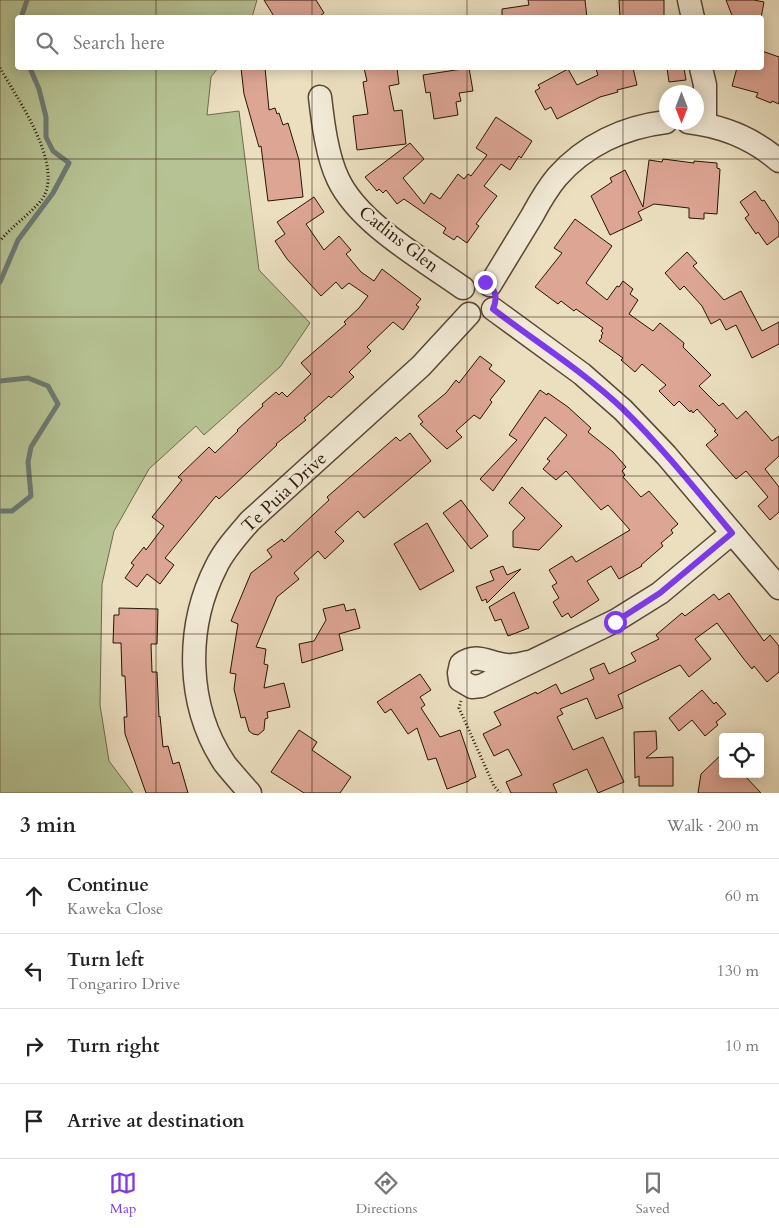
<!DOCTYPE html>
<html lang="en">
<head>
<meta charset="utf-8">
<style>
  :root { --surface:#fff; --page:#f2f2f2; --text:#222; --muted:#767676; --line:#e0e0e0; --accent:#7c3aed }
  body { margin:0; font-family:Cardo,serif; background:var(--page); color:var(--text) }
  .controls { position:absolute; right:15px; bottom:15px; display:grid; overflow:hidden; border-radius:5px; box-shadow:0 2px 12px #0003 }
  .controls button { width:45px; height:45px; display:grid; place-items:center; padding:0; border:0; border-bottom:1px solid var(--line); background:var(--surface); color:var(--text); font:25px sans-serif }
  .compass { position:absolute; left:659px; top:85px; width:45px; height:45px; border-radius:50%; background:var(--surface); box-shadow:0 2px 12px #0003; rotate:180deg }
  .stop { position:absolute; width:15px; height:15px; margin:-11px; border:4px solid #7c3aed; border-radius:50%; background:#fff }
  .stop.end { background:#7c3aed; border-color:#fff; box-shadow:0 1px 5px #0008 }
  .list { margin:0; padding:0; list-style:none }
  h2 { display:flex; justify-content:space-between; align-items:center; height:65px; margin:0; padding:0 20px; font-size:21px }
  h2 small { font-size:16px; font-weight:400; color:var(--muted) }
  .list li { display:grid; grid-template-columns:32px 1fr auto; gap:15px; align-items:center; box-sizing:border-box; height:75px; padding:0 20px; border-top:1px solid var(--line) }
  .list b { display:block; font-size:19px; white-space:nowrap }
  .list p { margin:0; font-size:16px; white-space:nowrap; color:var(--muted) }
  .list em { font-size:16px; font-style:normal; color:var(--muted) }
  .icon { flex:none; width:28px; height:28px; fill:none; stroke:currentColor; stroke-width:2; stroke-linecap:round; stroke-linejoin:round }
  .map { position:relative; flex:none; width:779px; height:793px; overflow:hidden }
  .search { position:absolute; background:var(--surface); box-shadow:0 2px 12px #0003; left:15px; right:15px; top:15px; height:55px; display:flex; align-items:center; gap:12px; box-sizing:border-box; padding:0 18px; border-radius:5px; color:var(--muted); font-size:19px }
  .sheet { height:365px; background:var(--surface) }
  nav { display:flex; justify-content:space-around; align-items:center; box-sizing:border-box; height:70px; border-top:1px solid var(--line); background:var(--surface); font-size:14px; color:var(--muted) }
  nav a { display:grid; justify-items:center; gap:2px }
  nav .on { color:var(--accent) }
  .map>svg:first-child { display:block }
</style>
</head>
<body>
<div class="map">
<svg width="779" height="793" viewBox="0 0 779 793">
  <rect width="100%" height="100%" fill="#ebdfc0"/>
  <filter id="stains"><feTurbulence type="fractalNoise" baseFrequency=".004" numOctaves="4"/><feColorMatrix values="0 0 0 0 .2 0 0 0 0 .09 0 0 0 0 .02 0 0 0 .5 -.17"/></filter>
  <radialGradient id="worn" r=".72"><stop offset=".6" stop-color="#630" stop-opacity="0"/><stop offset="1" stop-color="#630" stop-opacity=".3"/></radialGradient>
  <polygon fill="#b6c293" stroke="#6f6b4c" points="0,0 257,0 252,17 18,18 18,68 218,68 211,77 207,115 239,111 259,270 310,323 280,367 204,435 196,426 149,469 114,531 102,584 100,705 109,761 133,793 0,793"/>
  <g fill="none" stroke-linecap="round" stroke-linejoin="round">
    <g stroke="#6c7971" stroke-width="5">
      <polyline points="21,18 27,0"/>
      <polyline points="0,282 18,240 53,193 69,163 53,151 46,137 46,117 39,89 30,68"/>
      <polyline points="0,381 28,378 48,386 58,404 31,447 28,462 31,496 12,511 0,511"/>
    </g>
  </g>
  <g fill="#dda594" stroke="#281406">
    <polygon points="264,0 316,0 324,13 317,18 275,18"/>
    <polygon points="528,0 585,0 587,18 502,18 502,9 529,5"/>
    <polygon points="619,0 664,0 664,16 620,17"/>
    <polygon points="726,0 754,0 764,2 761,18 733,18"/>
    <polygon points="762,51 779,57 779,104 772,101 771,103 756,97 758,93 732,86 737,68 762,68"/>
    <polygon points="241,68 265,68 269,110 275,108 277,114 279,113 283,125 288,123 299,160 303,197 268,201 261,146 259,147 244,94"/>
    <polygon points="364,68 397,68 399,84 389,86 394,111 402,110 406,144 357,150 353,116 368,114 363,82 367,81"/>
    <polygon points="469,68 473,91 459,93 461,101 456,102 458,115 434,119 430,92 426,93 423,75"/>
    <polygon points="604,68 633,68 637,85 617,90 618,92 600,97 557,119 551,107 545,110 535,91 540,88 538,85 568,69 577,85 598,75 596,69"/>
    <polygon points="667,68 684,68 686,80 669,82"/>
    <polygon points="496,117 532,141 521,158 519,156 510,170 501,164 484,186 497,196 476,224 479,226 467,243 457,236 454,240 443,233 446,228 404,199 397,204 386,190 383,193 379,189 377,191 365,177 410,143 424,159 403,178 424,204 431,193 440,199 458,174 464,179 468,174 471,176 487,155 476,148"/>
    <polygon points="663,159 694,163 694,161 717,163 717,168 720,169 717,214 704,213 704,219 689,218 689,208 654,204 638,212 642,220 610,235 591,196 612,182 610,178 625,170 643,207 649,160 662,162"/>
    <polygon points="755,191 762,201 764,200 779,223 779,236 767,245 758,232 756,234 745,218 749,215 740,202"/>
    <polygon points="314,197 324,212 306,224 324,250 339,236 351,250 346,254 361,272 374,281 382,269 421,299 416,305 419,307 403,330 393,322 367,347 371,351 349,372 354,377 331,398 329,396 304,418 306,420 276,444 277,445 219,499 216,496 165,558 174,565 160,584 147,574 137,587 125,578 134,565 131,563 144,547 146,550 164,526 152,517 182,480 178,477 209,447 215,453 238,431 237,430 263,406 262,404 276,392 279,395 282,392 287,397 311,374 301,363 346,324 344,322 359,308 368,296 349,283 342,289 336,282 321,296 287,259 275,241 285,234 277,222"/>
    <polygon points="575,219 612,246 586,283 607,300 617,286 619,287 623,281 633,289 630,294 638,300 629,314 653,331 660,323 684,343 683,347 711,375 699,386 719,406 723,403 737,419 746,411 772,441 779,436 779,456 765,469 779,487 779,512 770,520 758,506 768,497 746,471 736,479 706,445 718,435 714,431 716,430 697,409 693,413 691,410 690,412 679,401 674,406 659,391 666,385 642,364 635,372 621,360 623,358 599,341 602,337 601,336 603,333 601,331 603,328 576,309 574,311 561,301 558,304 535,287 562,253 554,248"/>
    <polygon points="687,252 697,263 693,266 724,300 741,291 762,331 779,322 779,344 752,358 736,325 726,330 720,319 711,324 702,306 684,286 680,290 665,273"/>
    <polygon points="480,356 492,365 489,369 505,381 490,400 492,402 480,419 474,415 456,431 462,437 447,449 420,424 423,422 418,416 446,393 456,380 459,383"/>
    <polygon points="540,390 547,395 548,393 568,407 591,428 588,432 613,452 626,467 622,471 625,475 623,477 641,497 649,491 678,524 671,530 673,533 661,543 663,546 641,565 642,566 619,579 611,566 587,581 599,600 571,618 568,613 562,617 553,602 559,598 552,586 557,583 549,570 572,556 576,562 630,530 608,505 601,510 566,471 556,480 543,469 550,461 547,459 567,435 545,417 493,491 480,479 517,440 509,435"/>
    <polygon points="410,433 431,461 364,518 358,511 335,532 344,541 325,559 318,551 294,573 299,579 277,597 256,647 266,649 264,664 268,665 264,688 284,683 290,707 267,712 268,718 265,719 264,730 258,735 253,734 249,731 245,717 241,718 234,689 236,674 230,673 238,624 231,621 251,573 272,557 267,550 282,539 284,542 329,500 327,497 396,437 400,441"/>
    <polygon points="522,487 562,526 539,550 513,547 513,531 525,518 509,503"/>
    <polygon points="461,500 488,536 471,549 443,513"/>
    <polygon points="427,523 454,571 420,590 394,544"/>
    <polygon points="503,566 507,575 521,569 487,603 486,599 482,601 476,587 494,580 490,571"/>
    <polygon points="514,592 529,628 508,636 501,619 495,621 489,607"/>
    <polygon points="729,593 764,641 770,635 779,646 779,672 767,682 754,666 752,669 743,658 717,623 695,639 711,659 689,677 680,665 618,695 623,708 596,719 587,698 560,709 563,714 557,717 573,750 603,737 624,782 598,793 587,769 553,784 557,793 511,793 506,782 522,775 508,749 494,756 483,734 501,725 494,712 536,692 537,694 556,684 561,694 594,679 590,669 604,663 609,674 636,661 631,653 659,639 656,635 682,613 685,616 714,594 719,600"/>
    <polygon points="344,604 346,611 355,609 360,628 339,634 343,650 302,663 299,644 314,641 326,620 323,609"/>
    <polygon points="119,608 158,609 157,644 151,644 152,672 157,672 159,717 160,716 163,747 168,746 173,764 179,762 188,793 146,793 125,734 124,717 127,717 125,676 122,676 121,643 113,643 114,615 119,615"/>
    <polygon points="420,674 431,690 420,697 425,705 421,708 440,737 460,730 476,777 469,780 469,781 447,789 436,758 428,760 417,728 408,734 391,709 385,713 377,702"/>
    <polygon points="702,690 714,704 716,702 726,714 716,722 718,725 705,736 692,720 679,731 669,718"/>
    <polygon points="299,730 317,742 312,750 351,777 340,793 304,793 271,772"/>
    <polygon points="656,731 657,749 646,758 673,757 673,786 639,786 639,776 635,778 634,732"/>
    <polygon points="723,753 723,774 743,774 761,793 698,793 701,774"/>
  </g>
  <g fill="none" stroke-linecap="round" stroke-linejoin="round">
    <g stroke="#594734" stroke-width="25">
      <g id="minor">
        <polyline points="689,0 693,18"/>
        <polyline points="701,68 705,85 705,124"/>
        <path d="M320,97C323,123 327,156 338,179C359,224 424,260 463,288"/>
        <path d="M688,122C722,126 753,138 779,161"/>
        <path d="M490,285C504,262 518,239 532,216C539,203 547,189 557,177C585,145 624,127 666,122"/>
        <polyline points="493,309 582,374 623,410 666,455 779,588"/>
        <path d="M530,662C522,663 514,666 506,665C488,663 477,652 461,664L459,673L460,680L472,687L481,686L615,621L660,593L732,533"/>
        <path d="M250,793C242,784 233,774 225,764C186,706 185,628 216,567C224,550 238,535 250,521L421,366L469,314"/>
      </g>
    </g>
    <g stroke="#281406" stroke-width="3" stroke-dasharray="1 2.5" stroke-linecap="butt">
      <path d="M0,68C17,98 60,159 45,194C40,207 10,227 0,241"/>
      <polyline points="461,701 459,708 494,786 500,793"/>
    </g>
    <use href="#minor" stroke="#f2ead6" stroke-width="22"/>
  </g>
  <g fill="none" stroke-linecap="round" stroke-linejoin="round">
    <path stroke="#7c3aed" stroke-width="6" d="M485,282C496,289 498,297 493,309C536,342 583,371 623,409C662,447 697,491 732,533L660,593L615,622"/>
  </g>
  <path fill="none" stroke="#281406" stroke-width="1" stroke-opacity="0.55" d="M156,0V18M312,0V18M467,0V18M623,0V18M156,68V793M312,68V793M467,68V793M623,68V793M0,159H779M0,317H779M0,476H779M0,634H779"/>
  <g text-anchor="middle" stroke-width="4.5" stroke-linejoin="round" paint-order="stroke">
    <g font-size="18" fill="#281406" stroke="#f2ead6">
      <text transform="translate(399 239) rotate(38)" y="6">Catlins Glen</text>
      <text transform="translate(284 492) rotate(-43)" y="6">Te Puia Drive</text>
    </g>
  </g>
  <rect width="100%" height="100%" filter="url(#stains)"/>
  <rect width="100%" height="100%" fill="url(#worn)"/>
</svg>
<div class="controls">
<button><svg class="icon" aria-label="locate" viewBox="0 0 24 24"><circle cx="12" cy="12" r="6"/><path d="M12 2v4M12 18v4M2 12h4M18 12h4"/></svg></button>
</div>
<svg class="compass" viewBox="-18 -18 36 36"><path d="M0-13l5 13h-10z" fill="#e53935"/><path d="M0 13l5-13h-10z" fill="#767676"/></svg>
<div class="stop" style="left:615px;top:622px"></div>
<div class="stop end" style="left:485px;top:282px"></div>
<div class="search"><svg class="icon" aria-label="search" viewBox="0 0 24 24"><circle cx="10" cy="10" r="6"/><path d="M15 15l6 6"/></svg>Search here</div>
</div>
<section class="sheet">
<h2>3 min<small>Walk · 200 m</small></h2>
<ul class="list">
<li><svg class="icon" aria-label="ahead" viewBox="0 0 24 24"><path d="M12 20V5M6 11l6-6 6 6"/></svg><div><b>Continue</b><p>Kaweka Close</p></div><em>60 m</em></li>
<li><svg class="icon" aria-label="left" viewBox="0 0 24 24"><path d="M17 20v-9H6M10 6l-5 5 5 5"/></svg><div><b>Turn left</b><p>Tongariro Drive</p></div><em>130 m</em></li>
<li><svg class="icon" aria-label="right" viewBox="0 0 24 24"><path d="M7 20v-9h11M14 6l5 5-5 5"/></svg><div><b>Turn right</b></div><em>10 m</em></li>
<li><svg class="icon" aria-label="arrive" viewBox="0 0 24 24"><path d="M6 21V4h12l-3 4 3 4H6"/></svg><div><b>Arrive at destination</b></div></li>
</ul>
</section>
<nav>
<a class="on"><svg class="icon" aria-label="map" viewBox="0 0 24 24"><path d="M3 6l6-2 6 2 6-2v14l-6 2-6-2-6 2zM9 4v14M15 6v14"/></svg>Map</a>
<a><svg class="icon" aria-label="directions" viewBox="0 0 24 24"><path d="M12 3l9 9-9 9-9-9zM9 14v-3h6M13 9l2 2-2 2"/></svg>Directions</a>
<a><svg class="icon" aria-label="saved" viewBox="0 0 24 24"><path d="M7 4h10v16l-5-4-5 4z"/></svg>Saved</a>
</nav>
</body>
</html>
